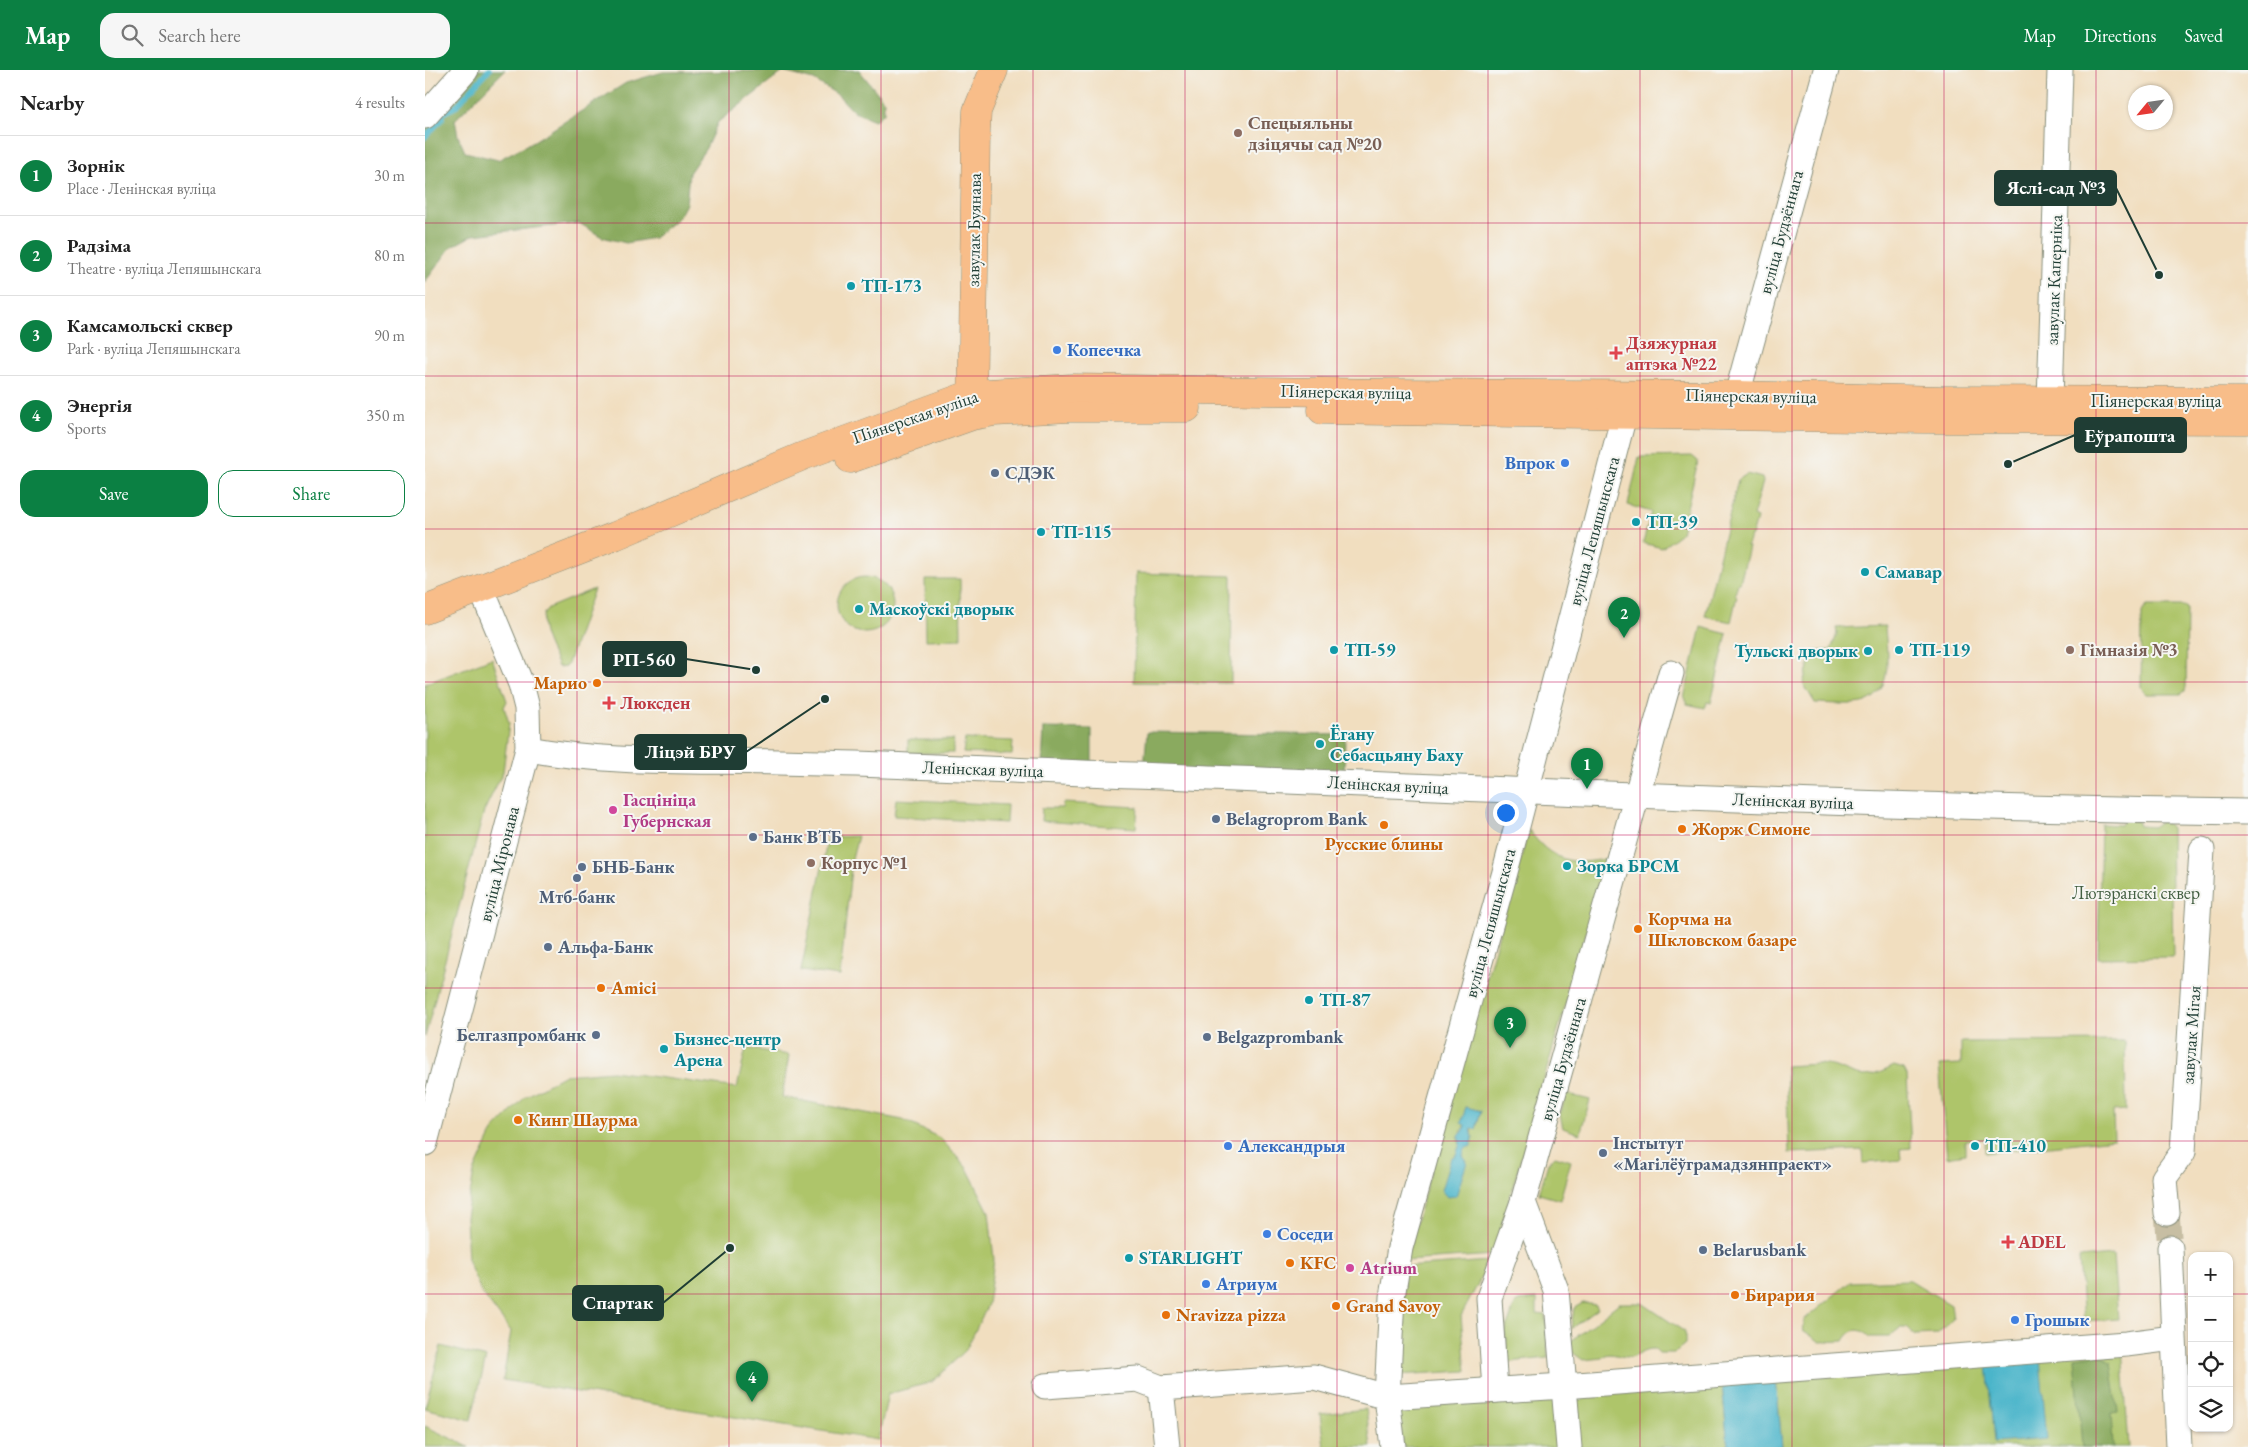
<!DOCTYPE html>
<html lang="en">
<head>
<meta charset="utf-8">
<style>
  :root { --surface:#fff; --page:#f6f6f6; --text:#222; --muted:#767676; --line:#e0e0e0; --accent:#0b8043 }
  body { margin:0; font-family:"EB Garamond",serif; background:var(--page); color:var(--text) }
  .controls { position:absolute; right:15px; bottom:15px; display:grid; overflow:hidden; border-radius:10px; box-shadow:0 1px 4px #0004 }
  .controls button { width:45px; height:45px; display:grid; place-items:center; padding:0; border:0; border-bottom:1px solid var(--line); background:var(--surface); color:var(--text); font:25px sans-serif }
  .compass { position:absolute; left:1703px; top:15px; width:45px; height:45px; border-radius:50%; background:var(--surface); box-shadow:0 1px 4px #0004; rotate:241deg }
  .you { position:absolute; left:1080px; top:742px; width:18px; height:18px; margin:-12px; border:4px solid #fff; border-radius:50%; background:#1a73e8; box-shadow:0 0 0 8px #1a73e833 }
  .badge { display:grid; place-items:center; width:32px; height:32px; border-radius:50%; background:var(--accent); color:#fff; font-size:16px; font-weight:700 }
  .pin { position:absolute; translate:-50% -41px; filter:drop-shadow(0 1px 2px #0008) }
  .pin::after { content:''; position:absolute; top:26px; width:18px; height:15px; background:inherit; clip-path:polygon(0 0,100% 0,50% 100%) }
  .list { margin:0; padding:0; list-style:none }
  h2 { display:flex; justify-content:space-between; align-items:center; height:65px; margin:0; padding:0 20px; font-size:21px }
  h2 small { font-size:16px; font-weight:400; color:var(--muted) }
  .list li { display:grid; grid-template-columns:32px 1fr auto; gap:15px; align-items:center; box-sizing:border-box; height:80px; padding:0 20px; border-top:1px solid var(--line) }
  .list b { display:block; font-size:19px; white-space:nowrap }
  .list p { margin:0; font-size:16px; white-space:nowrap; color:var(--muted) }
  .list em { font-size:16px; font-style:normal; color:var(--muted) }
  .actions { display:flex; gap:10px; padding:15px 20px }
  .actions a { flex:1; padding:11px 0; border:1px solid var(--accent); border-radius:15px; text-align:center; font-size:18px; color:var(--accent) }
  .actions .main { background:var(--accent); color:#fff }
  .icon { flex:none; width:28px; height:28px; fill:none; stroke:currentColor; stroke-width:2; stroke-linecap:round; stroke-linejoin:round }
  .map { position:relative; flex:none; width:1823px; height:1377px; overflow:hidden }
  header { display:flex; align-items:center; gap:30px; box-sizing:border-box; height:70px; padding:0 25px; background:var(--accent); color:#fff }
  header strong { font-size:24px }
  nav { display:flex; gap:28px; margin-inline-start:auto; font-size:18px }
  .search { width:350px; height:45px; background:var(--page); display:flex; align-items:center; gap:12px; box-sizing:border-box; padding:0 18px; border-radius:15px; color:var(--muted); font-size:19px }
  main { display:flex }
  aside { flex:1; background:var(--surface) }
  .map>svg:first-child { display:block }
</style>
</head>
<body>
<header>
<strong>Map</strong>
<div class="search"><svg class="icon" aria-label="search" viewBox="0 0 24 24"><circle cx="10" cy="10" r="6"/><path d="M15 15l6 6"/></svg>Search here</div>
<nav><a>Map</a><a>Directions</a><a>Saved</a></nav>
</header>
<main>
<aside>
<h2>Nearby<small>4 results</small></h2>
<ul class="list">
<li><span class="badge">1</span><div><b>Зорнік</b><p>Place · Ленінская вуліца</p></div><em>30 m</em></li>
<li><span class="badge">2</span><div><b>Радзіма</b><p>Theatre · вуліца Лепяшынскага</p></div><em>80 m</em></li>
<li><span class="badge">3</span><div><b>Камсамольскі сквер</b><p>Park · вуліца Лепяшынскага</p></div><em>90 m</em></li>
<li><span class="badge">4</span><div><b>Энергія</b><p>Sports</p></div><em>350 m</em></li>
</ul>
<div class="actions"><a class="main">Save</a><a>Share</a></div>
</aside>
<div class="map">
<svg width="1823" height="1377" viewBox="0 0 1823 1377">
  <rect width="100%" height="100%" fill="#f6f6f2"/>
  <filter id="ink" filterUnits="userSpaceOnUse"><feTurbulence type="fractalNoise" baseFrequency=".02" numOctaves="2"/><feDisplacementMap in="SourceGraphic" scale="10" xChannelSelector="R" yChannelSelector="G"/><feConvolveMatrix kernelMatrix="1 2 1 2 8 2 1 2 1" color-interpolation-filters="sRGB"/></filter>
  <filter id="wash" filterUnits="userSpaceOnUse"><feTurbulence type="fractalNoise" baseFrequency=".0096" numOctaves="4" result="noise"/><feDisplacementMap in="SourceGraphic" scale="20" xChannelSelector="R" yChannelSelector="G"/><feGaussianBlur stdDeviation="1.12" result="paint"/><feColorMatrix in="noise" values="0 0 0 0 0 0 0 0 0 0 0 0 0 0 0 0 0 1.4 0 .05"/><feComposite in="paint" operator="in"/></filter>
  <g filter="url(#wash)">
    <rect width="100%" height="100%" fill="#f1debf"/>
    <g fill="#aec56a" stroke="#66814f" fill-rule="evenodd">
      <polygon points="1267,386 1273,391 1256,463 1237,478 1218,473 1226,442 1203,435 1214,387"/>
      <polygon points="1322,404 1337,408 1338,412 1328,446 1332,448 1327,466 1325,466 1322,476 1324,477 1315,513 1313,513 1310,524 1312,526 1306,552 1280,546 1313,410"/>
      <polygon points="711,503 807,506 806,613 709,612"/>
      <circle cx="440" cy="535" r="28"/>
      <polygon points="500,509 535,509 536,569 501,570"/>
      <path d="M169,519L142,596L133,597C127,580 108,553 123,538Z"/>
      <polygon points="1722,536 1759,536 1762,538 1761,617 1760,621 1756,624 1722,624 1716,618 1717,542"/>
      <path d="M1460,556C1461,579 1470,622 1440,632C1431,636 1401,633 1390,633L1378,613L1388,581L1406,580L1412,563L1411,558Z"/>
      <polygon points="1276,557 1302,564 1286,633 1282,632 1280,638 1262,634 1259,628"/>
      <polygon points="67,588 82,631 79,637 84,653 78,702 59,741 0,967 0,614"/>
      <polygon points="540,669 588,671 587,685 538,683"/>
      <rect x="483" y="670" width="45" height="13"/>
      <polygon points="471,729 582,735 581,753 469,746"/>
      <polygon points="638,733 713,737 711,758 616,751 617,738 637,738"/>
      <polygon points="1700,750 1712,751 1714,756 1728,757 1736,751 1741,752 1746,758 1748,887 1673,888 1676,754 1695,755"/>
      <path d="M1104,760C1125,790 1148,797 1183,788L1068,1185L980,1191ZM1041,1037L1056,1041L1051,1059L1047,1058L1048,1068L1039,1079L1038,1086L1041,1092L1031,1085L1035,1074L1033,1069L1040,1054L1037,1053Z"/>
      <polygon points="433,766 427,789 415,906 376,901 403,767"/>
      <polygon points="1700,971 1701,1040 1688,1041 1689,1069 1560,1083 1560,1069 1540,1070 1540,1084 1522,1087 1514,995 1536,994 1536,972"/>
      <polygon points="321,978 364,985 357,1027 478,1050 515,1068 542,1098 564,1142 569,1190 563,1234 541,1280 507,1312 463,1324 453,1370 78,1310 86,1261 57,1223 43,1192 41,1147 49,1102 68,1061 100,1027 140,1005 187,1001 312,1018"/>
      <path d="M1393,994C1431,997 1428,1018 1469,996L1479,999L1482,1005L1486,1078L1475,1079L1476,1090L1438,1093L1437,1080L1364,1083L1361,996Z"/>
      <polygon points="1141,1024 1165,1030 1155,1064 1138,1058 1135,1045"/>
      <polygon points="1130,1086 1146,1091 1135,1130 1114,1124 1123,1093"/>
      <polygon points="1688,1185 1693,1249 1659,1251 1654,1188"/>
      <polygon points="1065,1191 1036,1246 1041,1301 972,1305 980,1197"/>
      <path d="M1485,1210L1526,1235L1528,1249L1512,1264L1490,1265L1482,1258H1475L1464,1267H1445C1436,1257 1426,1258 1419,1271L1395,1272L1378,1260L1380,1249L1425,1212Z"/>
      <polygon points="1112,1229 1112,1244 1121,1245 1123,1288 1084,1292 1080,1262 1090,1234 1095,1231"/>
      <polygon points="1158,1233 1171,1235 1173,1239 1146,1259 1149,1238"/>
      <path d="M1194,1233H1217L1260,1262V1274L1249,1283H1234L1230,1279C1219,1278 1214,1286 1203,1287C1193,1287 1183,1280 1177,1288L1158,1290L1148,1283L1145,1272Z"/>
      <polygon points="16,1276 61,1288 46,1350 0,1338"/>
      <polygon points="1697,1278 1704,1377 1357,1377 1351,1309 1297,1313 1303,1377 978,1377 971,1335"/>
      <polygon points="941,1339 946,1377 899,1377 895,1344"/>
      <polygon points="0,1356 42,1376 44,1377 0,1377"/>
    </g>
    <g fill="#8aaa5e" stroke="#547449">
      <polygon points="50,0 80,0 30,50 33,66 40,82 73,90 109,71 201,13 238,2 434,0 459,31 459,43 450,50 429,42 413,25 389,10 358,2 293,52 281,78 264,103 261,134 253,148 229,168 201,173 177,167 154,153 48,165 26,177 0,212 0,54"/>
      <polygon points="618,658 667,659 667,698 616,695"/>
      <polygon points="722,662 920,665 919,708 719,698"/>
      <polygon points="1674,1284 1686,1293 1693,1342 1686,1343 1688,1377 1657,1377 1650,1287"/>
    </g>
    <g fill="#4cb5ca" stroke="#36797f">
      <polygon points="1041,1037 1056,1041 1051,1059 1046,1059 1048,1068 1046,1076 1039,1079 1038,1086 1042,1092 1031,1126 1022,1127 1016,1120 1026,1088 1031,1085 1035,1074 1034,1065 1038,1062 1040,1055 1036,1053"/>
      <polygon points="1615,1289 1622,1369 1569,1373 1562,1293"/>
      <polygon points="1351,1309 1357,1377 1303,1377 1297,1313"/>
    </g>
    <g fill="none" stroke-linecap="round" stroke-linejoin="round">
      <polyline stroke="#4cb5ca" stroke-width="5.5" points="0,67 17,49 18,43 30,37 64,0"/>
    </g>
  </g>
  <g filter="url(#ink)">
    <g fill="none" stroke-linecap="round" stroke-linejoin="round">
      <polyline stroke="#c7bea3" stroke-width="25" stroke-dasharray="25 12" stroke-linecap="butt" points="1742,1143 1745,1178"/>
      <g stroke="#888e7a" stroke-width="27">
        <g id="minor">
          <polyline points="0,46 41,0"/>
          <polyline points="1312,325 1401,0"/>
          <polyline points="1625,331 1635,0"/>
          <path d="M103,679C185,694 270,690 354,692C463,694 573,700 682,704C1062,718 1442,738 1823,742"/>
          <polyline points="0,1073 103,679 102,638 96,614 56,518"/>
          <polyline points="1742,1143 1739,1108 1758,1082 1777,780"/>
          <polyline points="1745,1178 1754,1377"/>
          <polyline points="620,1316 713,1309 736,1318"/>
          <polyline points="1070,1320 1064,1228 1098,1132"/>
          <polyline points="742,1377 736,1318 889,1307 962,1327 1139,1316 1701,1274 1748,1268"/>
          <polyline points="968,1377 962,1327 967,1227 975,1178 1080,802 1204,326"/>
          <polyline points="1144,1377 1131,1220 1098,1132 1246,603"/>
        </g>
      </g>
      <g stroke="#888e7a" stroke-width="29">
        <g id="major">
          <polyline points="897,340 1498,349 1822,350"/>
          <polyline points="547,342 551,60 552,41 569,0"/>
          <polyline points="425,389 547,346 569,342 644,338 762,338"/>
          <polyline points="0,540 190,466 378,386 547,324 646,318 963,323 1312,325 1518,330 1823,331"/>
        </g>
      </g>
      <use href="#minor" stroke="#fff" stroke-width="25"/>
      <use href="#major" stroke="#f8bd89" stroke-width="28"/>
    </g>
  </g>
  <path fill="none" stroke="#c2185b" stroke-width="1" stroke-opacity="0.55" d="M152,0V1377M304,0V1377M456,0V1377M608,0V1377M760,0V1377M912,0V1377M1063,0V1377M1215,0V1377M1367,0V1377M1519,0V1377M1671,0V1377M0,153H1823M0,306H1823M0,459H1823M0,612H1823M0,765H1823M0,918H1823M0,1071H1823M0,1224H1767M1804,1224H1823"/>
  <g fill="#8d6e63" stroke="#f6f6f2" stroke-width="2">
    <circle cx="813" cy="63" r="5"/>
    <circle cx="1645" cy="580" r="5"/>
    <circle cx="386" cy="793" r="5"/>
  </g>
  <g fill="#0f9aa8" stroke="#f6f6f2" stroke-width="2">
    <circle cx="426" cy="216" r="5"/>
    <circle cx="1211" cy="452" r="5"/>
    <circle cx="616" cy="462" r="5"/>
    <circle cx="1440" cy="502" r="5"/>
    <circle cx="434" cy="539" r="5"/>
    <circle cx="909" cy="580" r="5"/>
    <circle cx="1474" cy="580" r="5"/>
    <circle cx="1443" cy="581" r="5"/>
    <circle cx="895" cy="674" r="5"/>
    <circle cx="1142" cy="796" r="5"/>
    <circle cx="884" cy="930" r="5"/>
    <circle cx="239" cy="979" r="5"/>
    <circle cx="1550" cy="1076" r="5"/>
    <circle cx="704" cy="1188" r="5"/>
  </g>
  <g fill="#3f7fe0" stroke="#f6f6f2" stroke-width="2">
    <circle cx="632" cy="280" r="5"/>
    <circle cx="1140" cy="393" r="5"/>
    <circle cx="803" cy="1076" r="5"/>
    <circle cx="842" cy="1164" r="5"/>
    <circle cx="781" cy="1214" r="5"/>
    <circle cx="1590" cy="1250" r="5"/>
  </g>
  <g fill="#e0444e" stroke="#f6f6f2" stroke-width="2">
    <path d="M1188.5 275.5h5v5h5v5h-5v5h-5v-5h-5v-5h5z"/>
    <path d="M181.5 625.5h5v5h5v5h-5v5h-5v-5h-5v-5h5z"/>
    <path d="M1580.5 1164.5h5v5h5v5h-5v5h-5v-5h-5v-5h5z"/>
  </g>
  <g fill="#5c6f8a" stroke="#f6f6f2" stroke-width="2">
    <circle cx="570" cy="403" r="5"/>
    <circle cx="791" cy="749" r="5"/>
    <circle cx="328" cy="767" r="5"/>
    <circle cx="157" cy="797" r="5"/>
    <circle cx="152" cy="808" r="5"/>
    <circle cx="123" cy="877" r="5"/>
    <circle cx="171" cy="965" r="5"/>
    <circle cx="782" cy="967" r="5"/>
    <circle cx="1178" cy="1083" r="5"/>
    <circle cx="1278" cy="1180" r="5"/>
  </g>
  <g fill="#e8710a" stroke="#f6f6f2" stroke-width="2">
    <circle cx="172" cy="613" r="5"/>
    <circle cx="959" cy="755" r="5"/>
    <circle cx="1257" cy="759" r="5"/>
    <circle cx="1213" cy="859" r="5"/>
    <circle cx="176" cy="918" r="5"/>
    <circle cx="93" cy="1050" r="5"/>
    <circle cx="865" cy="1193" r="5"/>
    <circle cx="1310" cy="1225" r="5"/>
    <circle cx="911" cy="1236" r="5"/>
    <circle cx="741" cy="1245" r="5"/>
  </g>
  <g fill="#d1479c" stroke="#f6f6f2" stroke-width="2">
    <circle cx="188" cy="740" r="5"/>
    <circle cx="925" cy="1198" r="5"/>
  </g>
  <g text-anchor="middle" stroke-width="4" stroke-linejoin="round" paint-order="stroke">
    <g font-size="18" font-weight="bold" fill="#785e54" stroke="#f6f6f2" text-anchor="start">
      <text x="823" y="59">Спецыяльны<tspan x="823" dy="21">дзіцячы сад №20</tspan></text>
      <text x="1655" y="586">Гімназія №3</text>
      <text x="396" y="799">Корпус №1</text>
    </g>
    <g font-size="18" fill="#1f3d34" stroke="#f6f6f2">
      <text transform="translate(549 160) rotate(-89)" y="6">завулак Буянава</text>
      <text transform="translate(1356 162) rotate(-75)" y="6">вуліца Будзённага</text>
      <text transform="translate(1629 210) rotate(-88)" y="6">завулак Каперніка</text>
      <text transform="translate(921 322) rotate(1)" y="6">Піянерская вуліца</text>
      <text transform="translate(1326 326) rotate(1)" y="6">Піянерская вуліца</text>
      <text x="1731" y="337">Піянерская вуліца</text>
      <text transform="translate(490 347) rotate(-19)" y="6">Піянерская вуліца</text>
      <text transform="translate(1169 461) rotate(-75)" y="6">вуліца Лепяшынскага</text>
      <text transform="translate(558 699) rotate(2)" y="6">Ленінская вуліца</text>
      <text transform="translate(963 715) rotate(3)" y="6">Ленінская вуліца</text>
      <text transform="translate(1368 731) rotate(2)" y="6">Ленінская вуліца</text>
      <text transform="translate(74 794) rotate(-76)" y="6">вуліца Міронава</text>
      <text transform="translate(1065 853) rotate(-75)" y="6">вуліца Лепяшынскага</text>
      <text transform="translate(1766 965) rotate(-86)" y="6">завулак Мігая</text>
      <text transform="translate(1138 989) rotate(-74)" y="6">вуліца Будзённага</text>
    </g>
    <g font-size="18" font-weight="bold" fill="#0d838f" stroke="#f6f6f2" text-anchor="start">
      <text x="436" y="222">ТП-173</text>
      <text x="1221" y="458">ТП-39</text>
      <text x="626" y="468">ТП-115</text>
      <text x="1450" y="508">Самавар</text>
      <text x="444" y="545">Маскоўскі дворык</text>
      <text x="919" y="586">ТП-59</text>
      <text x="1484" y="586">ТП-119</text>
      <text x="1433" y="587" text-anchor="end">Тульскі дворык</text>
      <text x="905" y="670">Ёгану<tspan x="905" dy="21">Себасцьяну Баху</tspan></text>
      <text x="1152" y="802">Зорка БРСМ</text>
      <text x="894" y="936">ТП-87</text>
      <text x="249" y="975">Бизнес-центр<tspan x="249" dy="21">Арена</tspan></text>
      <text x="1560" y="1082">ТП-410</text>
      <text x="714" y="1194">STARLIGHT</text>
    </g>
    <g font-size="18" font-weight="bold" fill="#be3a42" stroke="#f6f6f2" text-anchor="start">
      <text x="1201" y="279">Дзяжурная<tspan x="1201" dy="21">аптэка №22</tspan></text>
      <text x="195" y="639">Люксден</text>
      <text x="1593" y="1178">ADEL</text>
    </g>
    <g font-size="18" font-weight="bold" fill="#366cbe" stroke="#f6f6f2" text-anchor="start">
      <text x="642" y="286">Копеечка</text>
      <text x="1130" y="399" text-anchor="end">Впрок</text>
      <text x="813" y="1082">Александрыя</text>
      <text x="852" y="1170">Соседи</text>
      <text x="791" y="1220">Атриум</text>
      <text x="1600" y="1256">Грошык</text>
    </g>
    <g font-size="18" font-weight="bold" fill="#4e5e75" stroke="#f6f6f2" text-anchor="start">
      <text x="580" y="409">СДЭК</text>
      <text x="801" y="755">Belagroprom Bank</text>
      <text x="338" y="773">Банк ВТБ</text>
      <text x="167" y="803">БНБ-Банк</text>
      <text x="152" y="833" text-anchor="middle">Мтб-банк</text>
      <text x="133" y="883">Альфа-Банк</text>
      <text x="161" y="971" text-anchor="end">Белгазпромбанк</text>
      <text x="792" y="973">Belgazprombank</text>
      <text x="1188" y="1079">Інстытут<tspan x="1188" dy="21">«Магілёўграмадзянпраект»</tspan></text>
      <text x="1288" y="1186">Belarusbank</text>
    </g>
    <g font-size="18" font-weight="bold" fill="#c56008" stroke="#f6f6f2" text-anchor="start">
      <text x="162" y="619" text-anchor="end">Марио</text>
      <text x="1267" y="765">Жорж Симоне</text>
      <text x="959" y="780" text-anchor="middle">Русские блины</text>
      <text x="1223" y="855">Корчма на<tspan x="1223" dy="21">Шкловском базаре</tspan></text>
      <text x="186" y="924">Аmici</text>
      <text x="103" y="1056">Кинг Шаурма</text>
      <text x="875" y="1199">KFC</text>
      <text x="1320" y="1231">Бирария</text>
      <text x="921" y="1242">Grand Savoy</text>
      <text x="751" y="1251">Nravizza pizza</text>
    </g>
    <g font-size="18" font-weight="bold" fill="#b23c85" stroke="#f6f6f2" text-anchor="start">
      <text x="198" y="736">Гасцініца<tspan x="198" dy="21">Губернская</tspan></text>
      <text x="935" y="1204">Atrium</text>
    </g>
    <g font-size="18" fill="#435f42" stroke="#f6f6f2">
      <text x="1711" y="829">Лютэранскі сквер</text>
    </g>
  </g>
  <path fill="none" stroke="#1f3d34" stroke-width="2" d="M1734 205L1691 118M1583 394L1650 365M331 600L261 589M400 629L321 682M305 1178L238 1233"/>
  <g fill="#1f3d34" stroke="#f6f6f2" stroke-width="2">
    <circle cx="1734" cy="205" r="5"/>
    <circle cx="1583" cy="394" r="5"/>
    <circle cx="331" cy="600" r="5"/>
    <circle cx="400" cy="629" r="5"/>
    <circle cx="305" cy="1178" r="5"/>
  </g>
  <g fill="#1f3d34" stroke="#1f3d34" stroke-width="2">
    <rect x="1570" y="101" width="121" height="34" rx="5"/>
    <rect x="1650" y="348" width="111" height="34" rx="5"/>
    <rect x="178" y="572" width="83" height="34" rx="5"/>
    <rect x="210" y="665" width="111" height="34" rx="5"/>
    <rect x="148" y="1216" width="90" height="34" rx="5"/>
  </g>
  <g font-size="19" text-anchor="middle" font-weight="bold" fill="#fff">
    <text x="1631" y="124">Яслі-сад №3</text>
    <text x="1705" y="372">Еўрапошта</text>
    <text x="219" y="596">РП-560</text>
    <text x="265" y="688">Ліцэй БРУ</text>
    <text x="193" y="1239">Спартак</text>
  </g>
</svg>
<div class="controls">
<button>+</button>
<button>−</button>
<button><svg class="icon" aria-label="locate" viewBox="0 0 24 24"><circle cx="12" cy="12" r="6"/><path d="M12 2v4M12 18v4M2 12h4M18 12h4"/></svg></button>
<button><svg class="icon" aria-label="layers" viewBox="0 0 24 24"><path d="M12 4l9 5-9 5-9-5zM3 14l9 5 9-5"/></svg></button>
</div>
<svg class="compass" viewBox="-18 -18 36 36"><path d="M0-13l5 13h-10z" fill="#e53935"/><path d="M0 13l5-13h-10z" fill="#767676"/></svg>
<div class="you"></div>
<div class="pin badge" style="left:1162px;top:719px">1</div>
<div class="pin badge" style="left:1199px;top:568px">2</div>
<div class="pin badge" style="left:1085px;top:978px">3</div>
<div class="pin badge" style="left:327px;top:1332px">4</div>
</div>
</main>
</body>
</html>
